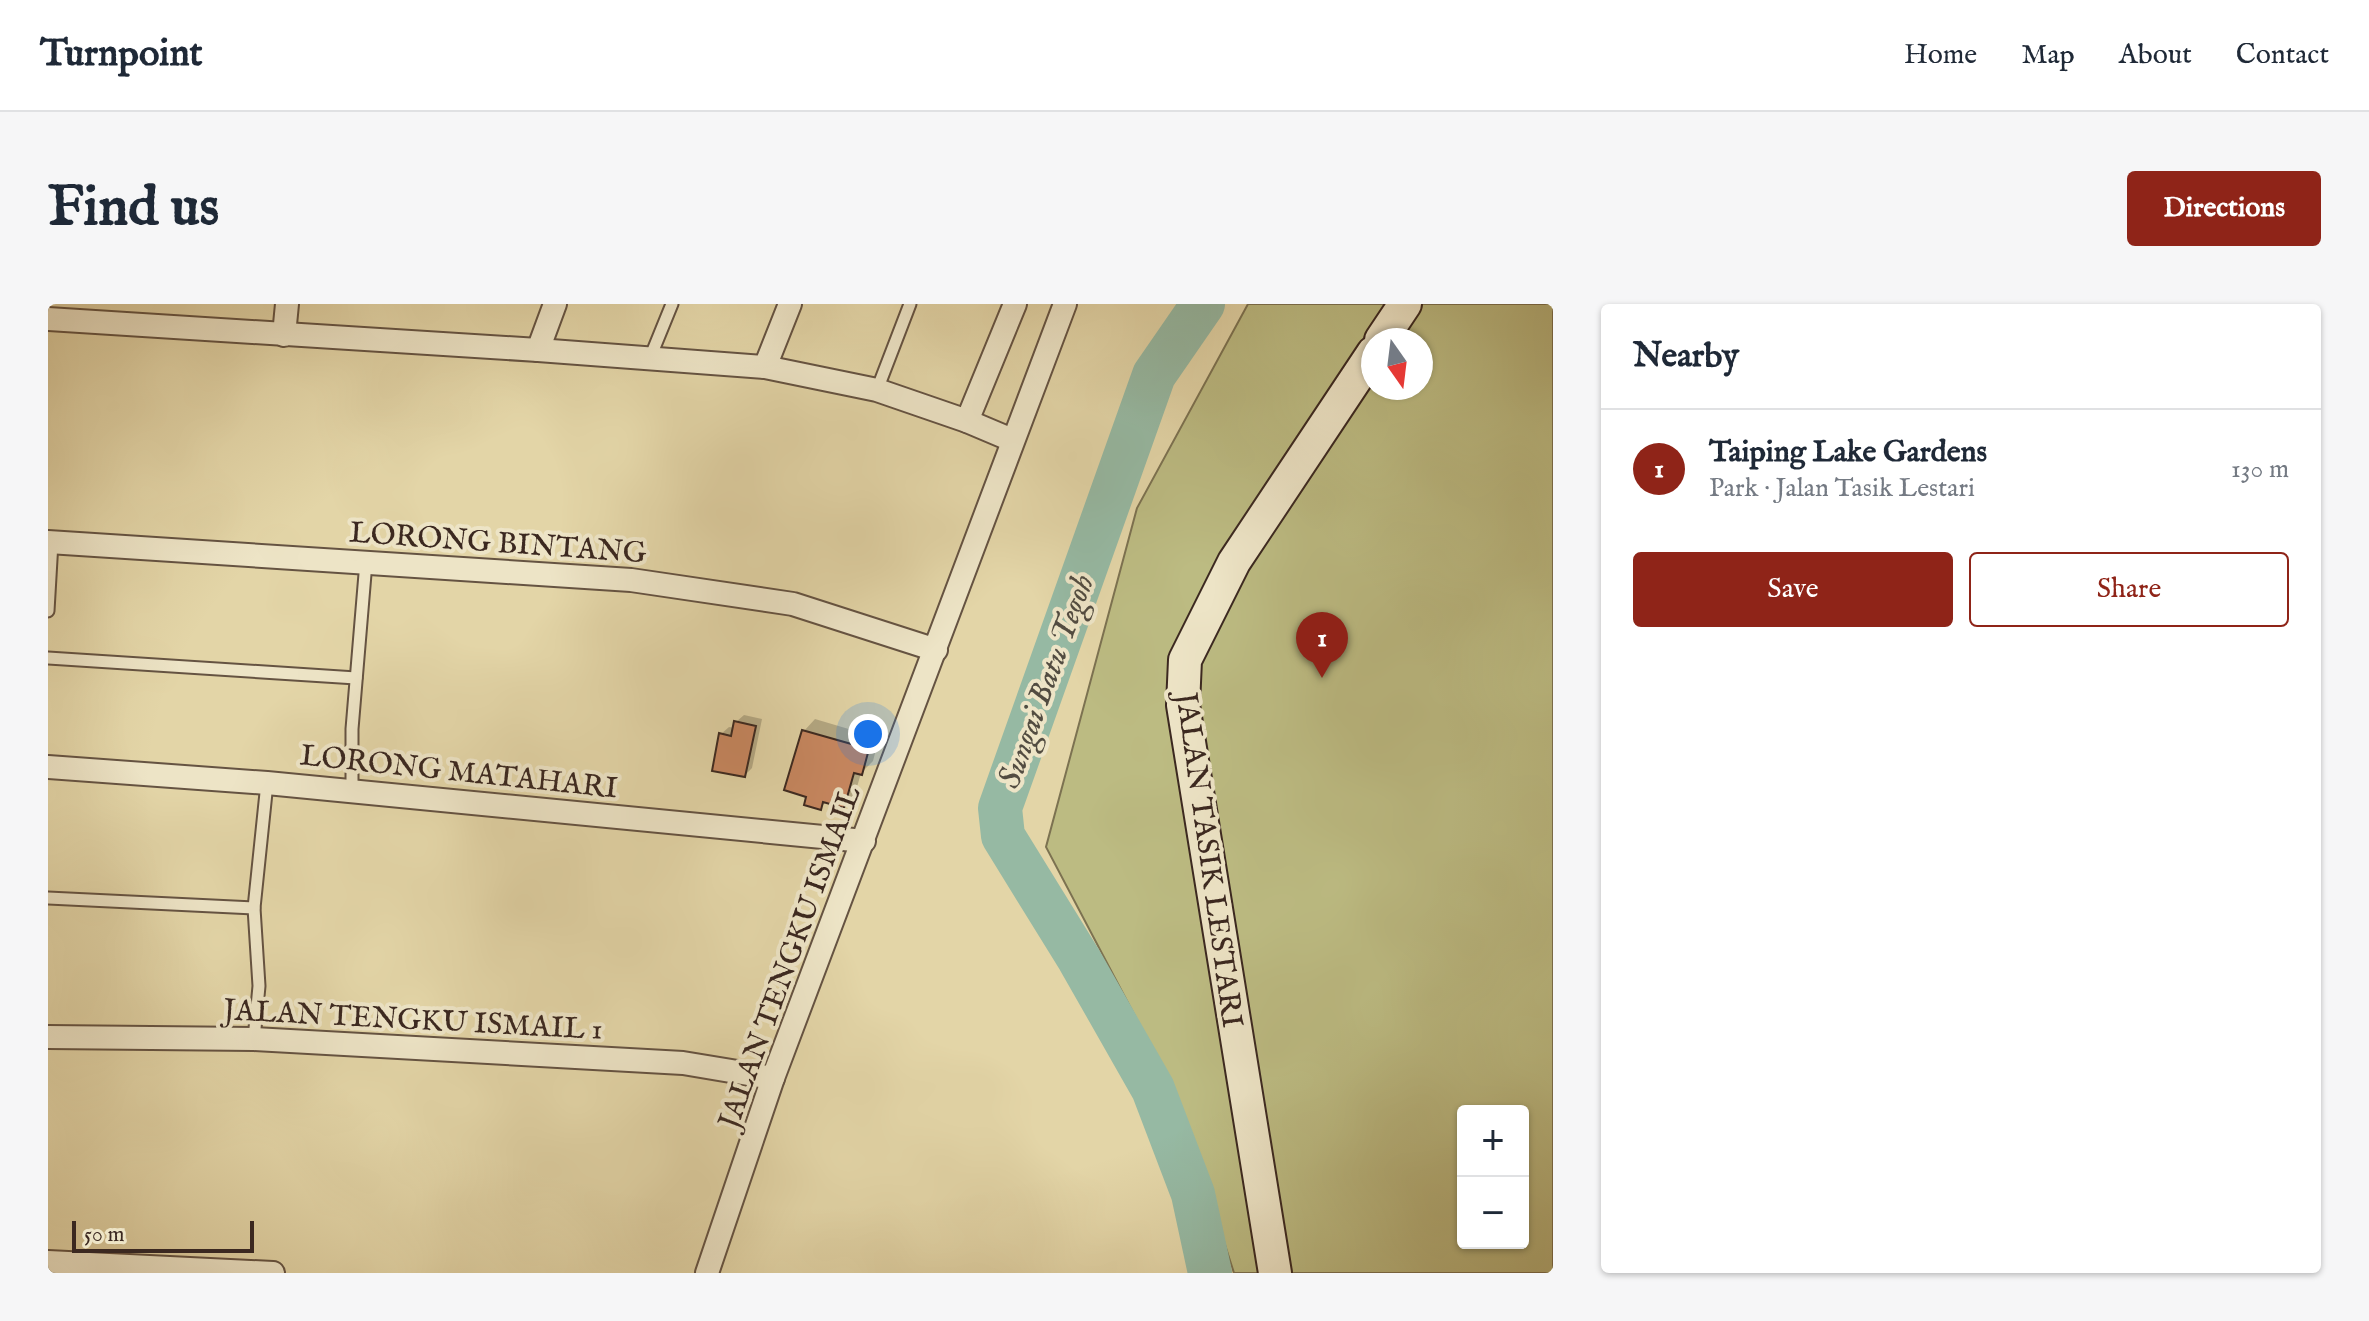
<!DOCTYPE html>
<html lang="en">
<head>
<meta charset="utf-8">
<style>
  :root { --surface:#fff; --page:#f6f6f7; --text:#1f2937; --muted:#747a83; --line:#e0e1e3; --accent:#8f2418 }
  body { margin:0; font-family:"IM FELL English",serif; background:var(--page); color:var(--text) }
  .controls { position:absolute; right:24px; bottom:24px; display:grid; overflow:hidden; border-radius:8px; box-shadow:0 2px 6px #0004 }
  .controls button { width:72px; height:72px; display:grid; place-items:center; padding:0; border:0; border-bottom:2px solid var(--line); background:var(--surface); color:var(--text); font:40px sans-serif }
  .compass { position:absolute; left:1313px; top:24px; width:72px; height:72px; border-radius:50%; background:var(--surface); box-shadow:0 2px 6px #0004; rotate:166deg }
  .scale { position:absolute; left:24px; bottom:20px; width:182px; box-sizing:border-box; padding-left:8px; border:4px solid #3b2820; border-top:0; font-size:22px; line-height:28px; white-space:nowrap; color:#3b2820; -webkit-text-stroke:6px #ede4c6; paint-order:stroke }
  .you { position:absolute; left:820px; top:430px; width:28px; height:28px; margin:-20px; border:6px solid #fff; border-radius:50%; background:#1a73e8; box-shadow:0 0 0 12px #1a73e833 }
  .badge { display:grid; place-items:center; width:52px; height:52px; border-radius:50%; background:var(--accent); color:#fff; font-size:26px; font-weight:700 }
  .pin { position:absolute; translate:-50% -66px; filter:drop-shadow(0 2px 4px #0008) }
  .pin::after { content:''; position:absolute; top:42px; width:28px; height:24px; background:inherit; clip-path:polygon(0 0,100% 0,50% 100%) }
  .list { margin:0; padding:0; list-style:none }
  h2 { display:flex; justify-content:space-between; align-items:center; height:104px; margin:0; padding:0 32px; font-size:34px }
  h2 small { font-size:26px; font-weight:400; color:var(--muted) }
  .list li { display:grid; grid-template-columns:52px 1fr auto; gap:24px; align-items:center; box-sizing:border-box; height:120px; padding:0 32px; border-top:2px solid var(--line) }
  .list b { display:block; font-size:30px; white-space:nowrap }
  .list p { margin:0; font-size:26px; white-space:nowrap; color:var(--muted) }
  .list em { font-size:26px; font-style:normal; color:var(--muted) }
  .actions { display:flex; gap:16px; padding:24px 32px }
  .actions a { flex:1; padding:18px 0; border:2px solid var(--accent); border-radius:8px; text-align:center; font-size:28px; color:var(--accent) }
  .actions .main { background:var(--accent); color:#fff }
  .map { position:relative; flex:none; width:1505px; height:969px; overflow:hidden; border-radius:8px }
  header { display:flex; align-items:center; gap:48px; box-sizing:border-box; height:112px; padding:0 40px; background:var(--surface); border-bottom:2px solid var(--line) }
  header strong { font-size:38px }
  nav { display:flex; gap:44px; margin-inline-start:auto; font-size:28px }
  .intro { display:flex; align-items:center; justify-content:space-between; box-sizing:border-box; height:192px; padding:0 48px }
  h1 { margin:0; font-size:56px }
  .button { padding:20px 36px; border-radius:8px; background:var(--accent); color:#fff; font-size:28px; font-weight:700 }
  main { display:flex; gap:48px; padding:0 48px }
  aside { flex:1; background:var(--surface); border-radius:8px; box-shadow:0 2px 6px #0004 }
  .map>svg:first-child { display:block }
</style>
</head>
<body>
<header>
<strong>Turnpoint</strong>
<nav><a>Home</a><a>Map</a><a>About</a><a>Contact</a></nav>
</header>
<div class="intro"><h1>Find us</h1><a class="button">Directions</a></div>
<main>
<div class="map">
<svg width="1505" height="969" viewBox="0 0 1505 969">
  <rect width="100%" height="100%" fill="#e3d5a7"/>
  <filter id="stains"><feTurbulence type="fractalNoise" baseFrequency=".0025" numOctaves="4"/><feColorMatrix values="0 0 0 0 .2 0 0 0 0 .09 0 0 0 0 .02 0 0 0 .5 -.17"/></filter>
  <radialGradient id="worn" r=".72"><stop offset=".6" stop-color="#630" stop-opacity="0"/><stop offset="1" stop-color="#630" stop-opacity=".3"/></radialGradient>
  <path fill="#bcbb82" stroke="#7c7251" stroke-width="2" fill-rule="evenodd" d="M1200,0H1505V969H1186L1129,792L998,543L1089,204ZM1325,36H1373V84H1325ZM1415,807H1475V939H1415Z"/>
  <g fill="#0003">
    <polygon points="696,411 714,415 704,464 697,471 673,430 681,423 687,424 688,418"/>
    <polygon points="767,415 831,434 825,457 813,469 807,490 795,502 779,497 772,504 756,427"/>
  </g>
  <g fill="none" stroke-linecap="round" stroke-linejoin="round">
    <polyline stroke="#96b9a3" stroke-width="44" points="1155,0 1106,71 952,504 955,532 1031,655 1105,785 1145,890 1162,969"/>
  </g>
  <g fill="#c98861" stroke="#3b2820" stroke-width="2">
    <polygon points="686,417 708,422 697,473 664,467 671,429 683,432"/>
    <polygon points="754,426 821,445 814,471 806,469 796,504 775,498 773,506 756,501 758,493 736,486"/>
  </g>
  <g fill="none" stroke-linecap="round" stroke-linejoin="round">
    <g stroke="#655342" stroke-width="15">
      <g id="lane">
        <polyline points="602,54 624,0"/>
        <polyline points="829,86 862,0"/>
        <polyline points="0,307 4,238"/>
        <polyline points="0,354 308,374"/>
        <polyline points="304,487 304,425 318,258"/>
        <polyline points="0,594 206,604"/>
        <polyline points="206,735 211,682 206,604 219,479"/>
      </g>
    </g>
    <g stroke="#655342" stroke-width="26">
      <g id="street">
        <polyline points="0,15 490,46 717,63 829,86 919,117 964,136"/>
        <polyline points="236,31 239,0"/>
        <polyline points="490,46 507,0"/>
        <polyline points="717,63 742,0"/>
        <polyline points="919,117 967,0"/>
        <polyline points="0,238 583,276 745,300 888,346"/>
        <polyline points="0,463 219,479 816,537"/>
        <polyline points="0,733 206,735 635,759 725,774"/>
        <polyline points="0,958 225,969"/>
        <polyline points="659,969 725,774 1017,0"/>
      </g>
    </g>
    <g stroke="#3b2820" stroke-width="36">
      <g id="secondary">
        <polyline points="1333,36 1357,0"/>
        <polyline points="1227,969 1135,401 1137,356 1186,258 1325,49"/>
      </g>
    </g>
    <use href="#lane" stroke="#ede4c6" stroke-width="11"/>
    <use href="#street" stroke="#ede4c6" stroke-width="22"/>
    <use href="#secondary" stroke="#ede4c6" stroke-width="32"/>
  </g>
  <g text-anchor="middle" stroke-width="8" stroke-linejoin="round" paint-order="stroke">
    <g font-size="30" fill="#3b2820" stroke="#ede4c6">
      <text transform="translate(450 238) rotate(4)" y="10">LORONG BINTANG</text>
      <text transform="translate(411 467) rotate(6)" y="10">LORONG MATAHARI</text>
      <text transform="translate(1162 556) rotate(82)" y="10">JALAN TASIK LESTARI</text>
      <text transform="translate(741 653) rotate(-70)" y="10">JALAN TENGKU ISMAIL</text>
      <text transform="translate(365 715) rotate(3)" y="10">JALAN TENGKU ISMAIL 1</text>
    </g>
    <g font-size="32" font-style="italic" fill="#524c41" stroke="#ede4c6">
      <text transform="translate(997 377) rotate(-70)" y="11">Sungai Batu Tegoh</text>
    </g>
  </g>
  <rect width="100%" height="100%" filter="url(#stains)"/>
  <rect width="100%" height="100%" fill="url(#worn)"/>
</svg>
<div class="controls">
<button>+</button>
<button>−</button>
</div>
<svg class="compass" viewBox="-18 -18 36 36"><path d="M0-13l5 13h-10z" fill="#e53935"/><path d="M0 13l5-13h-10z" fill="#747a83"/></svg>
<div class="scale">50 m</div>
<div class="you"></div>
<div class="pin badge" style="left:1274px;top:374px">1</div>
</div>
<aside>
<h2>Nearby<small></small></h2>
<ul class="list">
<li><span class="badge">1</span><div><b>Taiping Lake Gardens</b><p>Park · Jalan Tasik Lestari</p></div><em>130 m</em></li>
</ul>
<div class="actions"><a class="main">Save</a><a>Share</a></div>
</aside>
</main>
</body>
</html>
